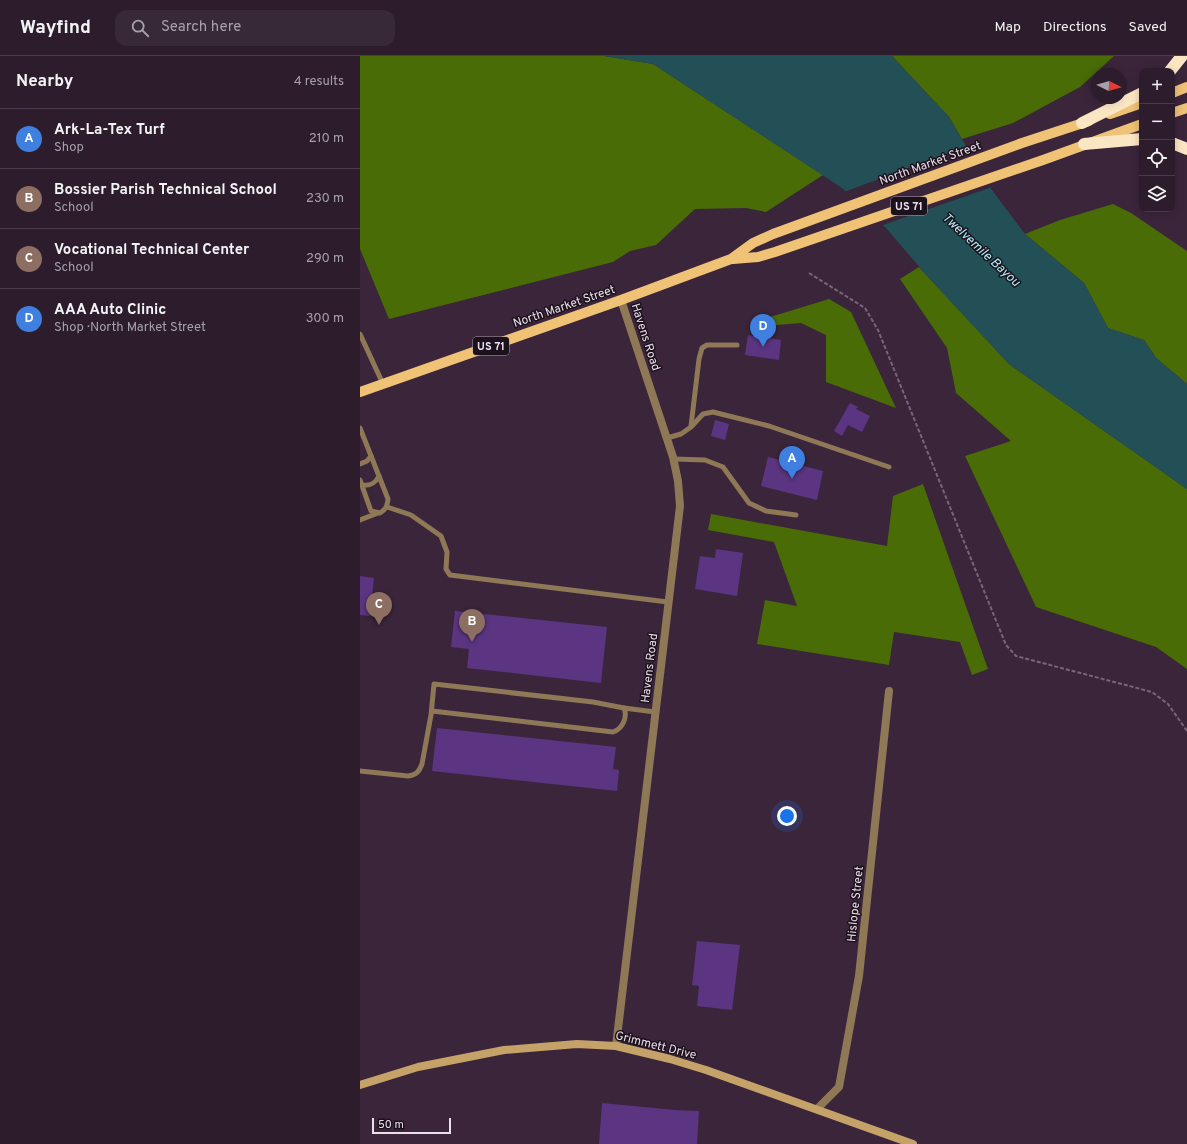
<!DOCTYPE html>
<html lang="en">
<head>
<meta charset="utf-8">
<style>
  :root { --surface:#2c1c2c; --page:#382938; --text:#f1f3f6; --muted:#a6a1a9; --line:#483a48; --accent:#ea580c }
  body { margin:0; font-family:Overpass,sans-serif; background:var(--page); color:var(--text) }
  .controls { position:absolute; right:12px; top:12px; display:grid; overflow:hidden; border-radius:8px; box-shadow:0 2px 10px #0003 }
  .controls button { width:36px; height:36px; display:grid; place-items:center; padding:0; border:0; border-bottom:1px solid var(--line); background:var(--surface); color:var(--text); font:20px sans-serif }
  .compass { position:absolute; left:731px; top:12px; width:36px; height:36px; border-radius:50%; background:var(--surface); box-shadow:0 2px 10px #0003; rotate:95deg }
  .scale { position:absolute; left:12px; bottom:10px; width:79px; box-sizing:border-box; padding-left:4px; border:2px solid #ecdeec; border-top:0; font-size:11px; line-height:14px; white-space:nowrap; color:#ecdeec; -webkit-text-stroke:3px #1c121c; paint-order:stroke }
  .you { position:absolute; left:427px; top:760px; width:14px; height:14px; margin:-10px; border:3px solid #fff; border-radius:50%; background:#1a73e8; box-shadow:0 0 0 6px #1a73e833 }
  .badge { display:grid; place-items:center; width:26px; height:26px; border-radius:50%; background:var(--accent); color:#fff; font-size:13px; font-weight:700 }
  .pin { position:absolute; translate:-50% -33px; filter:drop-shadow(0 1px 2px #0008) }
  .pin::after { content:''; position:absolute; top:21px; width:14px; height:12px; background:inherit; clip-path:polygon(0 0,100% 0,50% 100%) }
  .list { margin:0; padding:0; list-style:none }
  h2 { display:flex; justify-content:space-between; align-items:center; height:52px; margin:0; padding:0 16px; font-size:17px }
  h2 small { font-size:13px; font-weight:400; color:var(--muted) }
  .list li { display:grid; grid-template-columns:26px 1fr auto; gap:12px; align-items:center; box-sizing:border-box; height:60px; padding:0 16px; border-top:1px solid var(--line) }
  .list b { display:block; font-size:15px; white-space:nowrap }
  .list p { margin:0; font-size:13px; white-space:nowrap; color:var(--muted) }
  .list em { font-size:13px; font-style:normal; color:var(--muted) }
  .icon { flex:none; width:22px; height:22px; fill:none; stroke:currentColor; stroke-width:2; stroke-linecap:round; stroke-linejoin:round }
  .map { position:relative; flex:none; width:827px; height:1088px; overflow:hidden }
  header { display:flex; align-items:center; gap:24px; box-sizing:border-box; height:56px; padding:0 20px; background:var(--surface); border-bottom:1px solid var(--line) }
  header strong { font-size:19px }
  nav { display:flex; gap:22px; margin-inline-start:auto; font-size:14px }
  .search { width:280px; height:36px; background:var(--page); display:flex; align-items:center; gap:10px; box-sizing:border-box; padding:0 14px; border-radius:12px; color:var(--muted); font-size:15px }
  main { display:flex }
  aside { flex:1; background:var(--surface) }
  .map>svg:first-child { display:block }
</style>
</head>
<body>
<header>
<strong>Wayfind</strong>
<div class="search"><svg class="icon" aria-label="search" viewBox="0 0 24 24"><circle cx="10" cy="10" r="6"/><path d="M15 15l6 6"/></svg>Search here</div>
<nav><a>Map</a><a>Directions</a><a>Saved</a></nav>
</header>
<main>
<aside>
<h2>Nearby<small>4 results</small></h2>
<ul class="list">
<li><span class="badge" style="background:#3f7fe0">A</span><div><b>Ark-La-Tex Turf</b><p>Shop</p></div><em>210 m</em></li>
<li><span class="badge" style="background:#8d6e63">B</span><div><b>Bossier Parish Technical School</b><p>School</p></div><em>230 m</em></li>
<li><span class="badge" style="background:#8d6e63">C</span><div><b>Vocational Technical Center</b><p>School</p></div><em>290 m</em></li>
<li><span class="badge" style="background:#3f7fe0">D</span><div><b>AAA Auto Clinic</b><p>Shop · North Market Street</p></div><em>300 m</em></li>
</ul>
</aside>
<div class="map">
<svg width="827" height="1088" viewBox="0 0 827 1088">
  <rect width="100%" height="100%" fill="#3b253b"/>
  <g fill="#496c06">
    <polygon points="0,0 244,0 293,8 463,119 406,156 386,152 335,153 296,189 270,195 253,206 29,263 0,193"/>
    <polygon points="532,0 754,0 720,31 653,67 602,83 589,61"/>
    <polygon points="753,148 771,157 827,195 827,328 796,302 784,284 748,272 724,227 665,178 700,164"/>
    <polygon points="559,211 649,308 827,433 827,613 796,591 676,551 605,400 651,385 596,337 587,292 540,223"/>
    <polygon points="469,243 491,256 536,352 466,326 466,279 441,267 394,271 394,266"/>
    <polygon points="563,428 628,613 612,619 600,586 534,576 529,609 397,588 405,544 437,550 414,486 348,474 351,458 527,490 533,440"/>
  </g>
  <polygon fill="#225056" points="244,0 532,0 589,61 632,134 665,178 724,227 748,272 784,284 796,302 827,328 827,433 649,308 568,221 526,172 482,132 293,8"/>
  <polygon fill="#3b253b" points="608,90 632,131 520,170 484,136"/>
  <g fill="#5b3581">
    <polygon points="388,279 421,284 419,304 385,299"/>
    <polygon points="490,347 498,351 496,353 510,360 502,376 488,369 482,380 474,375"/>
    <polygon points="355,364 369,368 365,384 351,380"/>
    <polygon points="408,401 463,415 457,444 401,430"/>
    <polygon points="356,493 383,497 377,540 335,533 340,500 355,502"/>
    <polygon points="0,520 14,522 10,560 0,559"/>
    <polygon points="95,555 247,571 241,627 107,612 109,593 91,591"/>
    <polygon points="77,672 256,691 253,713 259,714 257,735 72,715"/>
    <polygon points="337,885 380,889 372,954 337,950 339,930 332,929"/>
    <polygon points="242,1047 315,1054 339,1055 337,1088 239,1088"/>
  </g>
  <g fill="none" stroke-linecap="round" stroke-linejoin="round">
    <polyline stroke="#786578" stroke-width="2" stroke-dasharray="4 2" stroke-linecap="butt" points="449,217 505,252 518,274 646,589 656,600 792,636 808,648 827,675"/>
    <g stroke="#8e7855" stroke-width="5">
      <polyline points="0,278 23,328"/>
      <polyline points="331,370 339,303 342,292 347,289 377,289"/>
      <path d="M0,372L28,443C27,451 26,453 20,457L11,455L0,424"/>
      <polyline points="307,382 321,378 331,371 343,358 353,356 409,370 529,411"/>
      <polyline points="314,403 345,404 363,411 389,447 406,455 436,459"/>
      <polyline points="0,408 7,405 11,400"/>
      <path d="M2,429C10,430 15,428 19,420"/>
      <polyline points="27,451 51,459 81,480 87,496 86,513 90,519 308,546"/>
      <polyline points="0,464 18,457"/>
      <polyline points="264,652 295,656"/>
      <path d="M0,715L48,720C56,719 59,716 62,708L71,659L74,628L233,646L264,652C268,662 262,673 253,676L72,655"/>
    </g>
    <g stroke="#8e7855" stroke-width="8">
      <polyline points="256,990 320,450 318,425 313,401 261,244"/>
      <polyline points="457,1053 479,1031 499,920 529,635"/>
    </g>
    <polyline stroke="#c4a268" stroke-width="8" points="0,1029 58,1011 144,994 217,988 256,990 310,1003 346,1014 553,1088"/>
    <g stroke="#efc276" stroke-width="10">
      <polyline points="812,37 827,31"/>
      <polyline points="812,57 827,52"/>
      <polyline points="750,58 782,47"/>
      <polyline points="373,203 398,201 415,196 683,104 782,68"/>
      <polyline points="0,336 261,244 371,203 393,187 413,178 662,87 729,65"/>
    </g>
    <g stroke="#fbe6c4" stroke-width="12">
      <polyline points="810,15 822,0"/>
      <polyline points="722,67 782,37"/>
      <polyline points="812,87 827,93"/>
      <polyline points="724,88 782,83"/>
    </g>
  </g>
  <g text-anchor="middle" stroke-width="3" stroke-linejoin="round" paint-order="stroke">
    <g fill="#1c121c" stroke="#aea1ae" stroke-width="1">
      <rect x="531" y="141" width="36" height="18" rx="3"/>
      <rect x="113" y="281" width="36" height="18" rx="3"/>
    </g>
    <g font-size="11" font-weight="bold" fill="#ecdeec">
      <text x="549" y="154">US 71</text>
      <text x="131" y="294">US 71</text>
    </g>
    <g font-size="12" fill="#ecdeec" stroke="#1c121c">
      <text transform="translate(570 107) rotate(-20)" y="4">North Market Street</text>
      <text transform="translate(204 250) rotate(-19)" y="4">North Market Street</text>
      <text transform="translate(286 281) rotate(72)" y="4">Havens Road</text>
      <text transform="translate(289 612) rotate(-83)" y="4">Havens Road</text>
      <text transform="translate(495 848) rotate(-84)" y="4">Hislope Street</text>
      <text transform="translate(296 989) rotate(14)" y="4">Grimmett Drive</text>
    </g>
    <g font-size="13" font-style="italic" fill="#afecf5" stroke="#1c121c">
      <text transform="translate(622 193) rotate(43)" y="5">Twelvemile Bayou</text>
    </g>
  </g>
</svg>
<div class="controls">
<button>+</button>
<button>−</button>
<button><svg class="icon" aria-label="locate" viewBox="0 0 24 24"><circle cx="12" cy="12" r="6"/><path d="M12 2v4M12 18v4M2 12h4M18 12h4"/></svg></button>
<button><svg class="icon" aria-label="layers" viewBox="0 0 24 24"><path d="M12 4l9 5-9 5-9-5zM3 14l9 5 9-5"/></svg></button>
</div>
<svg class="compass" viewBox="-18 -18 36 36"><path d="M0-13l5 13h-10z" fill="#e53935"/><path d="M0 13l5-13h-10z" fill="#a6a1a9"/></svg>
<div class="scale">50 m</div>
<div class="you"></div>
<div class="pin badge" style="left:432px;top:423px;background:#3f7fe0">A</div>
<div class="pin badge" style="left:112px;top:586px;background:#8d6e63">B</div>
<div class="pin badge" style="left:19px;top:569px;background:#8d6e63">C</div>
<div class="pin badge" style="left:403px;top:291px;background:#3f7fe0">D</div>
</div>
</main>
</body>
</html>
